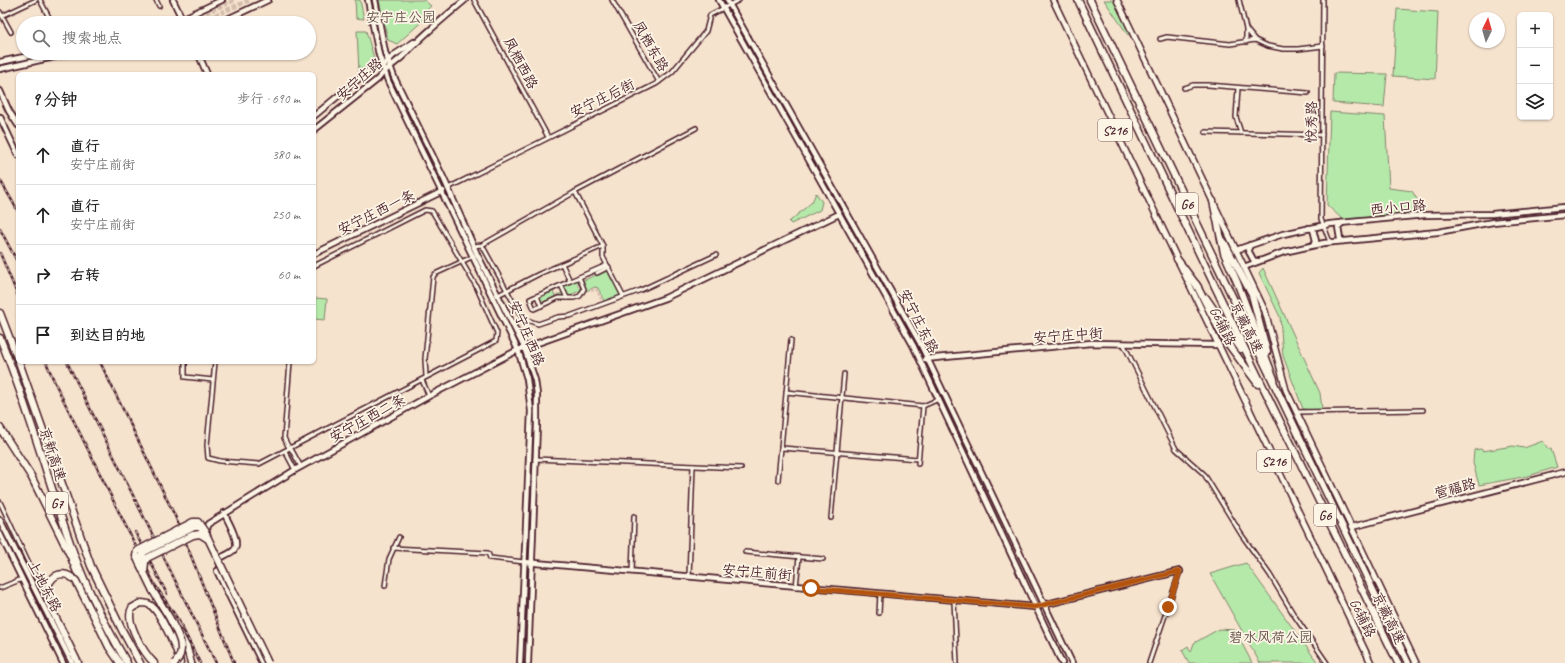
<!DOCTYPE html>
<html lang="zh">
<head>
<meta charset="utf-8">
<style>
  :root { --surface:#fff; --page:#f2f2f2; --text:#222; --muted:#767676; --line:#e0e0e0 }
  body { margin:0; font-family:Caveat,"LXGW WenKai TC",sans-serif; background:var(--page); color:var(--text) }
  .controls { position:absolute; right:12px; top:12px; display:grid; overflow:hidden; border-radius:6px; box-shadow:0 1px 3px #0004 }
  .controls button { width:36px; height:36px; display:grid; place-items:center; padding:0; border:0; border-bottom:1px solid var(--line); background:var(--surface); color:var(--text); font:20px sans-serif }
  .compass { position:absolute; left:1469px; top:12px; width:36px; height:36px; border-radius:50%; background:var(--surface); box-shadow:0 1px 3px #0004; rotate:5deg }
  .stop { position:absolute; width:12px; height:12px; margin:-9px; border:3px solid #b45309; border-radius:50%; background:#fff }
  .stop.end { background:#b45309; border-color:#fff; box-shadow:0 1px 4px #0008 }
  .list { margin:0; padding:0; list-style:none }
  h2 { display:flex; justify-content:space-between; align-items:center; height:52px; margin:0; padding:0 16px; font-size:17px }
  h2 small { font-size:13px; font-weight:400; color:var(--muted) }
  .list li { display:grid; grid-template-columns:26px 1fr auto; gap:12px; align-items:center; box-sizing:border-box; height:60px; padding:0 16px; border-top:1px solid var(--line) }
  .list b { display:block; font-size:15px; white-space:nowrap }
  .list p { margin:0; font-size:13px; white-space:nowrap; color:var(--muted) }
  .list em { font-size:13px; font-style:normal; color:var(--muted) }
  .icon { flex:none; width:22px; height:22px; fill:none; stroke:currentColor; stroke-width:2; stroke-linecap:round; stroke-linejoin:round }
  .map { position:relative; flex:none; width:1565px; height:663px; overflow:hidden }
  .search { position:absolute; background:var(--surface); box-shadow:0 1px 3px #0004; left:16px; top:16px; width:300px; height:44px; display:flex; align-items:center; gap:10px; box-sizing:border-box; padding:0 14px; border-radius:22px; color:var(--muted); font-size:15px }
  .panel { position:absolute; background:var(--surface); box-shadow:0 1px 3px #0004; left:16px; top:72px; width:300px; height:292px; border-radius:6px }
  .map>svg:first-child { display:block }
</style>
</head>
<body>
<div class="map">
<svg width="1565" height="663" viewBox="0 0 1565 663">
  <rect width="100%" height="100%" fill="#f6e3ce"/>
  <filter id="ink" filterUnits="userSpaceOnUse"><feTurbulence type="fractalNoise" baseFrequency=".025" numOctaves="2"/><feDisplacementMap in="SourceGraphic" scale="8" xChannelSelector="R" yChannelSelector="G"/><feConvolveMatrix kernelMatrix="1 2 1 2 8 2 1 2 1" color-interpolation-filters="sRGB"/></filter>
  <g filter="url(#ink)">
    <g fill="#b5e9aa" stroke="#80846a">
      <polygon points="355,0 360,0 364,19 356,18"/>
      <polygon points="379,0 424,0 431,6 425,12 428,16 397,44 388,40"/>
      <polygon points="1104,0 1115,0 1131,34 1128,35"/>
      <polygon points="1397,9 1438,12 1435,79 1393,76"/>
      <polygon points="357,31 366,31 374,58 359,72"/>
      <polygon points="1334,73 1387,74 1384,107 1333,103"/>
      <polygon points="1330,112 1385,116 1389,188 1412,191 1418,201 1419,212 1343,220 1327,205"/>
      <polygon points="816,193 822,202 820,210 791,224 789,222 812,202"/>
      <polygon points="1263,268 1320,393 1322,409 1317,410 1303,409 1283,356 1280,317 1259,273"/>
      <polygon points="610,269 621,295 604,301 598,288 595,287 586,291 582,281"/>
      <polygon points="576,279 580,281 577,284 580,284 583,289 567,297 562,286"/>
      <polygon points="560,287 553,292 555,296 562,293 565,295 541,305 539,297"/>
      <polygon points="314,298 327,299 325,320 314,319"/>
      <polygon points="1543,441 1548,449 1551,449 1557,467 1528,476 1479,485 1473,463 1474,450 1481,449 1483,451 1513,446 1524,448"/>
      <polygon points="1246,563 1318,663 1260,663 1210,574"/>
      <polygon points="1219,629 1235,630 1252,663 1189,663 1182,650 1188,646 1191,652 1194,643"/>
    </g>
    <g fill="none" stroke-linecap="round" stroke-linejoin="round">
      <g stroke="#d4bcad" stroke-width="3" stroke-dasharray="3 1.5" stroke-linecap="butt">
        <polyline points="587,277 597,273"/>
        <polyline points="578,284 580,287"/>
        <polyline points="591,290 597,290 602,300"/>
      </g>
      <g stroke="#d4bcad" stroke-width="4.5" stroke-dasharray="4.5 2" stroke-linecap="butt">
        <polyline points="182,23 235,0"/>
        <polyline points="197,23 250,0"/>
        <polyline points="40,55 50,53"/>
        <polyline points="47,61 82,53"/>
      </g>
      <g stroke="#4a1f2b" stroke-width="6">
        <g id="street">
          <polyline points="40,0 52,23"/>
          <polyline points="156,0 159,6"/>
          <polyline points="474,0 548,137"/>
          <polyline points="612,0 659,82"/>
          <polyline points="1239,0 1246,29"/>
          <polyline points="1323,0 1321,219 1330,242"/>
          <polyline points="0,12 11,32"/>
          <polyline points="2,16 36,0"/>
          <polyline points="1160,39 1167,37 1230,44 1255,40 1268,46 1283,49 1298,49 1323,46"/>
          <polyline points="1246,42 1246,29 1255,40"/>
          <polyline points="1184,88 1193,85 1208,85 1308,93"/>
          <polyline points="1238,88 1236,117 1241,133"/>
          <polyline points="1205,132 1322,135"/>
          <polyline points="448,188 656,84 672,72 706,31 710,15 739,0"/>
          <polyline points="575,192 603,246 603,257 623,296"/>
          <polyline points="482,245 522,318 538,324 558,317 570,316 641,290 716,255"/>
          <polyline points="473,246 482,245 575,192 696,128"/>
          <polyline points="562,264 570,281 530,299 534,309 558,298 574,298 580,296 584,289 579,277"/>
          <polyline points="597,273 609,267"/>
          <polyline points="570,281 607,265"/>
          <polyline points="561,285 567,298"/>
          <polyline points="498,295 539,274 603,246"/>
          <polyline points="537,296 541,306"/>
          <polyline points="1123,343 1176,449 1204,474 1241,534 1270,575 1294,615 1327,663"/>
          <polyline points="185,362 185,377 213,380"/>
          <polyline points="215,362 207,445 208,458 220,461 259,464 496,341 497,333 476,286 432,211 425,210 314,266"/>
          <polyline points="426,376 425,359 433,277 435,274 474,256"/>
          <polyline points="422,380 429,396"/>
          <polyline points="786,392 923,406 939,399"/>
          <polyline points="1296,412 1423,410"/>
          <polyline points="290,447 301,467"/>
          <polyline points="289,448 284,438 290,362"/>
          <polyline points="782,448 918,459"/>
          <polyline points="285,451 295,470"/>
          <polyline points="535,459 741,468"/>
          <polyline points="918,464 923,406"/>
          <polyline points="778,480 791,340"/>
          <polyline points="0,502 28,562 46,593"/>
          <polyline points="831,518 844,374"/>
          <polyline points="393,548 488,553 490,558 524,562"/>
          <polyline points="745,552 823,559"/>
          <polyline points="632,572 634,516"/>
          <polyline points="689,577 693,466"/>
          <polyline points="385,586 389,559 399,537"/>
          <polyline points="796,587 799,557"/>
          <polyline points="0,588 22,579"/>
          <polyline points="954,601 957,663"/>
          <polyline points="879,613 880,594"/>
          <polyline points="1149,663 1180,571"/>
        </g>
      </g>
      <g stroke="#4a1f2b" stroke-width="8">
        <g id="secondary">
          <polyline points="173,0 184,23"/>
          <polyline points="368,0 379,55 388,81 518,350 527,379 531,411 520,663"/>
          <polyline points="375,0 385,52 394,77 444,179 477,254 524,347 535,380 537,394 537,425 528,663"/>
          <polyline points="719,0 913,345 1062,663"/>
          <polyline points="727,0 920,343 1072,663"/>
          <polyline points="173,23 222,0"/>
          <polyline points="219,23 268,0"/>
          <polyline points="198,53 207,74"/>
          <polyline points="0,62 43,53"/>
          <polyline points="0,69 71,53"/>
          <polyline points="0,91 9,111 18,125"/>
          <polyline points="314,116 373,67 383,66 394,55 414,42"/>
          <polyline points="0,117 18,155"/>
          <path d="M314,130L378,79C386,68 398,62 407,52C425,33 445,17 465,0"/>
          <polyline points="1342,223 1338,227 1340,239 1343,241"/>
          <polyline points="1309,228 1313,229 1316,241 1313,245"/>
          <polyline points="1250,245 1248,250 1254,261 1258,261"/>
          <polyline points="1236,250 1283,234 1330,224 1425,215 1492,214 1565,207"/>
          <polyline points="314,254 443,191"/>
          <polyline points="1244,267 1284,252 1324,243 1438,232 1493,222 1565,215"/>
          <polyline points="925,359 1091,343 1219,345"/>
          <polyline points="0,520 72,663"/>
          <polyline points="1352,527 1565,472"/>
          <polyline points="207,533 206,528 208,524 295,470 429,396 518,350 665,298 839,214"/>
          <polyline points="0,534 63,663"/>
          <path d="M220,558C224,556 231,553 234,550C241,543 228,521 224,513"/>
          <polyline points="524,562 1035,607 1180,571"/>
          <polyline points="220,565 220,569 217,571 262,663"/>
        </g>
      </g>
      <g stroke="#4a1f2b" stroke-width="8">
        <g id="primary">
          <polyline points="1053,0 1371,663"/>
          <polyline points="1117,0 1265,311 1286,390 1416,663"/>
        </g>
      </g>
      <g stroke="#4a1f2b" stroke-width="9">
        <g id="highway">
          <polyline points="1078,0 1253,366 1398,663"/>
          <polyline points="1090,0 1408,663"/>
          <polyline points="1213,201 1224,253 1237,282 1274,379"/>
          <polyline points="1224,242 1252,295 1267,352"/>
          <polyline points="1177,259 1198,287"/>
          <polyline points="1196,284 1223,337 1258,384"/>
          <polyline points="1206,298 1241,349"/>
          <polyline points="0,313 18,360"/>
          <path d="M0,338C29,408 48,482 74,554C88,592 107,628 127,663"/>
          <polyline points="19,362 91,566 122,630 140,663"/>
          <polyline points="0,428 31,476 71,557 85,593"/>
          <polyline points="153,591 172,622"/>
          <polyline points="48,602 78,663"/>
          <polyline points="90,608 109,647 120,663"/>
          <polyline points="179,633 187,648 191,663"/>
          <path d="M154,663C144,653 124,621 132,608L141,603C144,603 147,603 150,605C159,610 179,652 180,663"/>
        </g>
      </g>
      <use href="#street" stroke="#fcf5e5" stroke-width="3"/>
      <use href="#secondary" stroke="#fcf5e5" stroke-width="4.5"/>
      <use href="#primary" stroke="#fcf5e5" stroke-width="5"/>
      <use href="#highway" stroke="#fcf5e5" stroke-width="6"/>
      <g stroke="#4a1f2b" stroke-width="2.5">
        <g id="rail">
          <polyline points="0,180 18,211"/>
          <polyline points="0,229 18,263"/>
          <polyline points="0,253 18,296"/>
          <polyline points="46,362 55,383 155,585 179,621 200,663"/>
          <polyline points="67,362 216,663"/>
          <polyline points="100,362 175,516 234,663"/>
          <polyline points="135,532 167,594"/>
        </g>
      </g>
      <use href="#rail" stroke="#fcf5e5" stroke-width="1" stroke-dasharray="3" stroke-linecap="butt"/>
      <g stroke="#4a1f2b" stroke-width="9" stroke-linecap="butt">
        <g id="highway-bridge">
          <polyline points="139,562 144,552 194,527 200,527 203,531"/>
          <polyline points="144,573 145,562 147,558 193,535 200,534 208,539"/>
          <polyline points="153,591 136,556 137,551 193,522 198,522 205,532 268,663"/>
          <path d="M48,602C42,582 59,564 76,581L91,611"/>
          <path d="M170,619C177,633 188,649 175,663"/>
        </g>
      </g>
      <use href="#highway-bridge" stroke="#fcf5e5" stroke-width="6"/>
    </g>
  </g>
  <g fill="none" stroke-linecap="round" stroke-linejoin="round" filter="url(#ink)">
    <polyline stroke="#b45309" stroke-width="5" points="811,588 1035,607 1180,571 1168,607"/>
  </g>
  <g text-anchor="middle" stroke-width="3.5" stroke-linejoin="round" paint-order="stroke">
    <g fill="#fcf5e5" stroke="#7f5f63" stroke-width="1">
      <rect x="1098" y="119" width="34" height="22" rx="3"/>
      <rect x="1176" y="193" width="22" height="22" rx="3"/>
      <rect x="1257" y="450" width="34" height="22" rx="3"/>
      <rect x="46" y="492" width="22" height="22" rx="3"/>
      <rect x="1314" y="504" width="22" height="22" rx="3"/>
    </g>
    <g font-size="13" font-weight="bold" fill="#4a1f2b">
      <text x="1115" y="135">S216</text>
      <text x="1187" y="209">G6</text>
      <text x="1274" y="466">S216</text>
      <text x="57" y="508">G7</text>
      <text x="1325" y="520">G6</text>
    </g>
    <g font-size="14" fill="#65524b" stroke="#fcf5e5">
      <text x="401" y="22">安宁庄公园</text>
      <text x="1271" y="642">碧水风荷公园</text>
    </g>
    <g font-size="14" fill="#4a1f2b" stroke="#fcf5e5">
      <text transform="translate(651 46) rotate(60)" y="5">凤栖东路</text>
      <text transform="translate(521 63) rotate(62)" y="5">凤栖西路</text>
      <text transform="translate(359 79) rotate(-41)" y="5">安宁庄路</text>
      <text transform="translate(602 98) rotate(-26)" y="5">安宁庄后街</text>
      <text transform="translate(1311 122) rotate(-89)" y="5">悦秀路</text>
      <text transform="translate(1398 207) rotate(-5)" y="5">西小口路</text>
      <text transform="translate(376 212) rotate(-26)" y="5">安宁庄西一条</text>
      <text transform="translate(919 321) rotate(63)" y="5">安宁庄东路</text>
      <text transform="translate(1223 326) rotate(64)" y="5">G6辅路</text>
      <text transform="translate(1247 327) rotate(64)" y="5">京藏高速</text>
      <text transform="translate(527 333) rotate(67)" y="5">安宁庄西路</text>
      <text transform="translate(1068 335) rotate(-4)" y="5">安宁庄中街</text>
      <text transform="translate(367 418) rotate(-29)" y="5">安宁庄西二条</text>
      <text transform="translate(53 454) rotate(72)" y="5">京新高速</text>
      <text transform="translate(1455 488) rotate(-15)" y="5">营福路</text>
      <text transform="translate(757 572) rotate(5)" y="5">安宁庄前街</text>
      <text transform="translate(45 586) rotate(63)" y="5">上地东路</text>
      <text transform="translate(1363 618) rotate(64)" y="5">G6辅路</text>
      <text transform="translate(1389 618) rotate(64)" y="5">京藏高速</text>
    </g>
  </g>
</svg>
<div class="controls">
<button>+</button>
<button>−</button>
<button><svg class="icon" aria-label="layers" viewBox="0 0 24 24"><path d="M12 4l9 5-9 5-9-5zM3 14l9 5 9-5"/></svg></button>
</div>
<svg class="compass" viewBox="-18 -18 36 36"><path d="M0-13l5 13h-10z" fill="#e53935"/><path d="M0 13l5-13h-10z" fill="#767676"/></svg>
<div class="stop" style="left:811px;top:588px"></div>
<div class="stop end" style="left:1168px;top:607px"></div>
<div class="search"><svg class="icon" aria-label="search" viewBox="0 0 24 24"><circle cx="10" cy="10" r="6"/><path d="M15 15l6 6"/></svg>搜索地点</div>
<section class="panel">
<h2>9 分钟<small>步行 · 690 m</small></h2>
<ul class="list">
<li><svg class="icon" aria-label="ahead" viewBox="0 0 24 24"><path d="M12 20V5M6 11l6-6 6 6"/></svg><div><b>直行</b><p>安宁庄前街</p></div><em>380 m</em></li>
<li><svg class="icon" aria-label="ahead" viewBox="0 0 24 24"><path d="M12 20V5M6 11l6-6 6 6"/></svg><div><b>直行</b><p>安宁庄前街</p></div><em>250 m</em></li>
<li><svg class="icon" aria-label="right" viewBox="0 0 24 24"><path d="M7 20v-9h11M14 6l5 5-5 5"/></svg><div><b>右转</b></div><em>60 m</em></li>
<li><svg class="icon" aria-label="arrive" viewBox="0 0 24 24"><path d="M6 21V4h12l-3 4 3 4H6"/></svg><div><b>到达目的地</b></div></li>
</ul>
</section>
</div>
</body>
</html>
